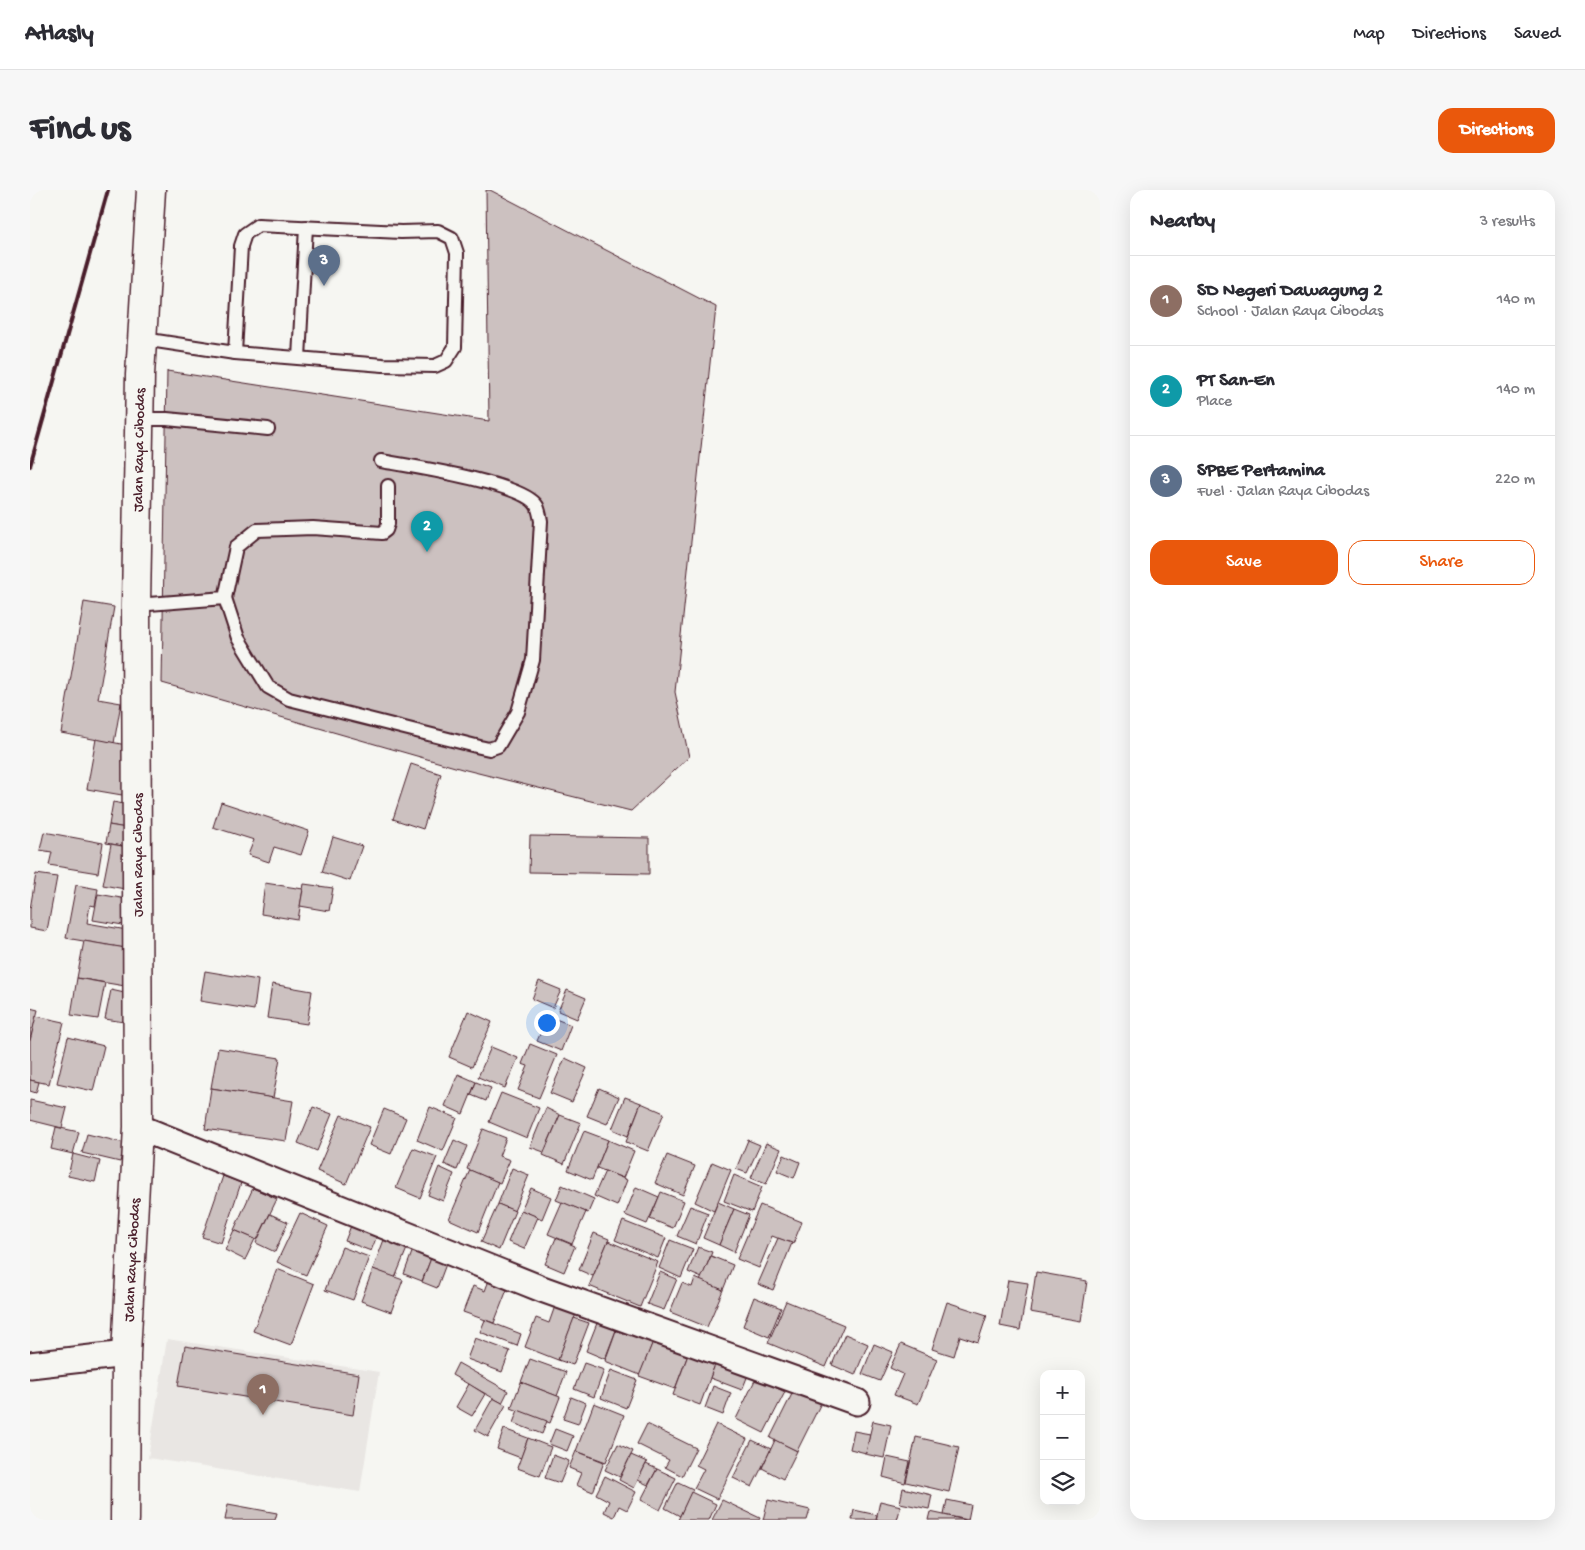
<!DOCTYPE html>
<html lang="en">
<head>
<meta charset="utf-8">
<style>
  :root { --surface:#fff; --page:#f7f7f7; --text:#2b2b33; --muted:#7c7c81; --line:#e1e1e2; --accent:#ea580c }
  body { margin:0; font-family:"Gochi Hand",sans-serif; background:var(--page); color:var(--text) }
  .controls { position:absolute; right:15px; bottom:15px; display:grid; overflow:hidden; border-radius:10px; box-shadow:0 5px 20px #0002 }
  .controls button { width:45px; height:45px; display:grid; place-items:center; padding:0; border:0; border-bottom:1px solid var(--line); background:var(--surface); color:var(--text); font:25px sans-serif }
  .you { position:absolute; left:516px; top:832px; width:18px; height:18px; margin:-12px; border:4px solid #fff; border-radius:50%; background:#1a73e8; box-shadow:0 0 0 8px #1a73e833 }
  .badge { display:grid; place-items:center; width:32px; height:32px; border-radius:50%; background:var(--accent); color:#fff; font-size:16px; font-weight:700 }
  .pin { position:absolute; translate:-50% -41px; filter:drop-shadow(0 1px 2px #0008) }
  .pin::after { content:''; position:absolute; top:26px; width:18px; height:15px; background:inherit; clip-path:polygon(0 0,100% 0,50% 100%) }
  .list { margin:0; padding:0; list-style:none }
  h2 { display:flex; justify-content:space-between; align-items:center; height:65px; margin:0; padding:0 20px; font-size:21px }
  h2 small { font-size:16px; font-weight:400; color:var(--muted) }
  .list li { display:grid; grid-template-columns:32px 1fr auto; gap:15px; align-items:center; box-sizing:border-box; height:90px; padding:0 20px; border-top:1px solid var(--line) }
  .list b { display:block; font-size:19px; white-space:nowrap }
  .list p { margin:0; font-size:16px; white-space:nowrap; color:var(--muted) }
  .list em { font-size:16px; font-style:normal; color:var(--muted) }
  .actions { display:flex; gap:10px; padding:15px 20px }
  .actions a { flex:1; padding:11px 0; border:1px solid var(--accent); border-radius:15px; text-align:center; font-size:18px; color:var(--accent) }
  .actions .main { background:var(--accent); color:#fff }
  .icon { flex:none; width:28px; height:28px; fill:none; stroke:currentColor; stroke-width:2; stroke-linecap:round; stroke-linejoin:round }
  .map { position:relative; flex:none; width:1070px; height:1330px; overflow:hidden; border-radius:15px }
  header { display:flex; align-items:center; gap:30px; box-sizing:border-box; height:70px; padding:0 25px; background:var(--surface); border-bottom:1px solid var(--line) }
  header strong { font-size:24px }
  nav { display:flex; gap:28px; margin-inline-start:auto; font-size:18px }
  .intro { display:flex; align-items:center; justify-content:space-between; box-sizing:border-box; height:120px; padding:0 30px }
  h1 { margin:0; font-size:35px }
  .button { padding:12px 22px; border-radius:15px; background:var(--accent); color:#fff; font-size:18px; font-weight:700 }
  main { display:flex; gap:30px; padding:0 30px }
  aside { flex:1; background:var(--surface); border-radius:15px; box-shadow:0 5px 20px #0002 }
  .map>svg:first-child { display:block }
</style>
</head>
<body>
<header>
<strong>Atlasly</strong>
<nav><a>Map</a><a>Directions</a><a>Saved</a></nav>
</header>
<div class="intro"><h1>Find us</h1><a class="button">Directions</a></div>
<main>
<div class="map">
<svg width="1070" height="1330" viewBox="0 0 1070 1330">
  <rect width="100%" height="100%" fill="#f6f6f2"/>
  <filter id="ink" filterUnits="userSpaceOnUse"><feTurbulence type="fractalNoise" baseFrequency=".02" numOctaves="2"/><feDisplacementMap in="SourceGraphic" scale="10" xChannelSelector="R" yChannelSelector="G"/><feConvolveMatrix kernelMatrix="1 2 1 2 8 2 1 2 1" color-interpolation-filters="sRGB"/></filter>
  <g filter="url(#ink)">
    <polygon fill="#e9e6e3" points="137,1149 349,1182 330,1302 118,1268"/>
    <g fill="#ccc1c0" stroke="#4a1f2b">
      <polygon points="456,0 460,0 686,117 645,502 659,567 601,621 432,579 132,493 137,181 459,231"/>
      <polygon points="54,412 84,417 68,509 91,513 84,553 31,543"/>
      <polygon points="66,549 101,556 92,605 57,599"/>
      <polygon points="381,574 411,584 393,639 363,629"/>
      <polygon points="83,612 99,615 95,638 79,635"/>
      <polygon points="191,612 279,641 271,665 244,657 239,672 218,665 224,650 183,637"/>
      <polygon points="79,635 102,639 98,657 76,653"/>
      <polygon points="14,642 73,653 68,683 19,675 22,662 10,660"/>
      <polygon points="500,646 619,648 619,684 499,682"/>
      <polygon points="303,647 332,656 320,691 292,682"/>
      <polygon points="81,654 103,658 95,699 73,695"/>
      <polygon points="6,684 27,687 17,741 0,738 0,719"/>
      <polygon points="235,693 273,699 268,730 231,724"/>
      <polygon points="274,694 303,698 299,721 270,716"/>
      <polygon points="46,695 68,699 65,716 60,715 57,733 97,740 94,758 36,748"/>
      <polygon points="68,704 97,709 93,735 63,730"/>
      <polygon points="54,751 102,759 95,796 47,788"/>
      <polygon points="175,781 228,790 224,820 170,811"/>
      <polygon points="47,788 75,793 68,829 41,825"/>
      <polygon points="509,791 531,800 523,818 502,809"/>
      <polygon points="242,794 282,801 277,834 237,828"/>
      <polygon points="81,800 99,804 94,832 75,829"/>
      <polygon points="537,800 556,808 547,829 528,821"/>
      <polygon points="0,818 8,820 0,851"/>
      <polygon points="438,821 462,832 442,877 419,867"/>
      <polygon points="6,826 34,832 19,894 0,890 0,851"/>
      <polygon points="518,826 541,835 531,861 507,851"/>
      <polygon points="38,847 74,856 63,901 27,893"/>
      <polygon points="500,854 527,865 509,908 488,900 498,876 492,874"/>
      <polygon points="461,857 488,868 475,898 448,887"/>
      <polygon points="188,858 250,868 243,908 181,898"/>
      <polygon points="535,868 557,878 542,912 520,903"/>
      <polygon points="428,884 446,892 433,924 415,916"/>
      <polygon points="0,890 9,892 6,903 0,901"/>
      <polygon points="446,892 461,898 456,911 441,905"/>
      <polygon points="181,898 263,911 256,951 175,939"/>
      <polygon points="569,898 589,907 577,934 557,926"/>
      <polygon points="471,903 509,918 497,948 459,932"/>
      <polygon points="595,907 611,913 598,946 582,939"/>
      <polygon points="0,910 37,918 32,938 0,930"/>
      <polygon points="611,913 634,923 618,961 596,952"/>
      <polygon points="283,917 302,924 287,961 268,953"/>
      <polygon points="400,917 427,928 413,961 387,950"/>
      <polygon points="516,918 530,925 514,962 500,957"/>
      <polygon points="354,919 376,928 361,964 339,955"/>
      <polygon points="311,925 340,937 316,994 287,981"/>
      <polygon points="530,925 551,933 534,974 513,965"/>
      <polygon points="26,937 49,942 43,964 21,959"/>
      <polygon points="453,939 476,948 469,966 480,970 470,993 437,979"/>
      <polygon points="554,941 578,950 562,990 538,980"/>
      <polygon points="57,944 95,953 90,972 52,963"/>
      <polygon points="424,950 437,956 427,980 414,974"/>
      <polygon points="578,950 604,961 593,988 567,978"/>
      <polygon points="718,950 730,955 717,983 706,979"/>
      <polygon points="736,953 751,959 736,994 721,988"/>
      <polygon points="383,958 407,967 390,1008 366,998"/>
      <polygon points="43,964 70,971 65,992 38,986"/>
      <polygon points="637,965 665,976 653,1005 625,993"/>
      <polygon points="754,965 770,972 764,988 747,981"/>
      <polygon points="682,972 701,980 684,1021 665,1012"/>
      <polygon points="409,977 424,984 413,1011 398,1005"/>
      <polygon points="482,978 499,985 484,1021 468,1014"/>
      <polygon points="440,980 468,992 448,1042 419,1029"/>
      <polygon points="575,981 597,990 587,1016 564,1006"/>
      <polygon points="704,985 732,997 722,1022 694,1011"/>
      <polygon points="193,986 211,993 191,1053 172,1047"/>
      <polygon points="532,995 564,1009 558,1023 526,1010"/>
      <polygon points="606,997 629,1007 617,1034 595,1025"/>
      <polygon points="223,998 247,1009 227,1050 204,1040"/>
      <polygon points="501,998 521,1007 512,1029 491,1020"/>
      <polygon points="631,1002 654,1011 643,1038 620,1029"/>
      <polygon points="532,1012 556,1022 542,1054 518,1044"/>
      <polygon points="688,1012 704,1019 689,1055 673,1048"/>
      <polygon points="468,1014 485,1021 469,1060 451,1052"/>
      <polygon points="730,1015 772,1032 763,1054 742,1046 729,1078 707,1069"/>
      <polygon points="660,1016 678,1023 666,1054 647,1046"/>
      <polygon points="704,1019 719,1025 704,1062 689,1055"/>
      <polygon points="491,1020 508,1027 494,1059 478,1052"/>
      <polygon points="270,1023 298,1036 276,1085 247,1072"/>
      <polygon points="240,1024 258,1032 245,1062 226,1053"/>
      <polygon points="324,1028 350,1038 341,1061 315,1051"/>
      <polygon points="593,1031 636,1048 628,1068 585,1050"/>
      <polygon points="204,1040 225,1049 215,1070 195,1060"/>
      <polygon points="564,1043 579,1049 563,1086 549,1080"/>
      <polygon points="355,1047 378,1056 365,1088 343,1079"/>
      <polygon points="526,1048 545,1056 534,1082 515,1074"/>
      <polygon points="748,1048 762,1053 743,1100 728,1094"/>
      <polygon points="640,1050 663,1059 651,1088 629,1078"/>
      <polygon points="578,1051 628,1072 610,1117 559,1096"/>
      <polygon points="385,1054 404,1061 392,1091 374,1084"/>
      <polygon points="312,1057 339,1067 323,1110 295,1100"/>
      <polygon points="668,1057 682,1062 672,1088 658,1082"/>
      <polygon points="681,1066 703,1075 693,1100 670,1091"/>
      <polygon points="401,1068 416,1074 407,1098 392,1092"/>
      <polygon points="247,1079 284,1094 261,1155 223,1141"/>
      <polygon points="343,1079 373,1090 361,1122 331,1111"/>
      <polygon points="630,1082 647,1089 634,1120 617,1114"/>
      <polygon points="1006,1082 1057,1091 1051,1131 1000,1122"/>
      <polygon points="665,1088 693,1100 677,1137 640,1122 652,1093 662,1097"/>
      <polygon points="459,1090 478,1097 464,1133 433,1122 443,1096 455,1101"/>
      <polygon points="978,1090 998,1093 990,1140 970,1136"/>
      <polygon points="724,1107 751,1118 739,1147 713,1136"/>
      <polygon points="756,1111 814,1135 796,1177 738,1153"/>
      <polygon points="917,1112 957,1125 948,1152 930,1146 924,1166 902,1159"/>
      <polygon points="525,1116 546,1124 528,1170 495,1157 506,1128 519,1133"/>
      <polygon points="544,1128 559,1133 543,1175 528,1170"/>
      <polygon points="569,1128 588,1135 575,1169 556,1161"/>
      <polygon points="455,1130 491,1144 487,1156 450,1142"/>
      <polygon points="588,1135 624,1149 610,1185 575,1171"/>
      <polygon points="815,1144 838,1154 825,1185 802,1175"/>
      <polygon points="445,1148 480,1161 472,1182 437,1169"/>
      <polygon points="624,1149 659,1162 645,1199 609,1186"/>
      <polygon points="844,1154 863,1162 850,1191 832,1184"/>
      <polygon points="871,1154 907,1169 888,1214 864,1205 873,1184 860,1178"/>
      <polygon points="155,1156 329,1184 323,1225 148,1196"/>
      <polygon points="659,1162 686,1172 670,1215 643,1205"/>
      <polygon points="500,1169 536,1182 527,1206 491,1192"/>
      <polygon points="686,1172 718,1185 712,1200 680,1188"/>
      <polygon points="428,1173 478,1201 472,1213 422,1185"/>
      <polygon points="554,1173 574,1180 564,1207 544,1199"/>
      <polygon points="581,1180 607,1190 596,1218 571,1208"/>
      <polygon points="726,1188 755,1202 734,1243 706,1229"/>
      <polygon points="491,1192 530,1207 520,1233 481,1218"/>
      <polygon points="439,1194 455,1204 442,1226 426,1217"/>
      <polygon points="683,1196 701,1203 693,1225 675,1218"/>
      <polygon points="764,1200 791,1213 767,1261 740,1248"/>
      <polygon points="541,1207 556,1213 548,1234 533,1229"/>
      <polygon points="463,1208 476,1215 458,1247 445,1240"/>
      <polygon points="564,1213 594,1225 576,1272 546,1261"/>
      <polygon points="488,1220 517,1231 512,1244 483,1233"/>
      <polygon points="843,1231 861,1235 854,1268 835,1264"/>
      <polygon points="617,1234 666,1258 652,1286 635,1277 639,1270 607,1254"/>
      <polygon points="686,1234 717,1249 687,1309 664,1298 674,1279 666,1275"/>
      <polygon points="474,1239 498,1248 491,1268 467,1259"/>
      <polygon points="525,1239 543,1246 537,1261 519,1254"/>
      <polygon points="824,1241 840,1244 836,1263 820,1259"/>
      <polygon points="886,1247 929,1257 919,1302 876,1292"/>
      <polygon points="498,1248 521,1257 510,1286 487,1278"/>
      <polygon points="722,1250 741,1259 722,1297 703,1288"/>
      <polygon points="745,1250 767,1261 753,1289 732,1278"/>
      <polygon points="588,1254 603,1261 590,1287 575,1280"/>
      <polygon points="546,1261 574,1272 563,1302 546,1295 551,1283 539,1278"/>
      <polygon points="523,1265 539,1271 530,1293 515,1288"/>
      <polygon points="601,1265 617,1272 604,1298 589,1290"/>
      <polygon points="857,1267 880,1272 875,1293 853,1287"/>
      <polygon points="616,1274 627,1279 618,1295 608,1290"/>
      <polygon points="627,1279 646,1288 630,1320 611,1310"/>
      <polygon points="575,1286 606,1302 597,1320 589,1316 584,1327 574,1322 579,1311 566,1304"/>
      <polygon points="648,1292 663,1299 650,1326 635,1318"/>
      <polygon points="873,1298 902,1305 899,1319 870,1313"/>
      <polygon points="661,1302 686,1314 679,1330 648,1330"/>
      <polygon points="692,1310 730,1328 729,1330 682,1330"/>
      <polygon points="738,1310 780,1320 777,1330 733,1330"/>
      <polygon points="917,1310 941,1315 938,1330 914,1325"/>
      <polygon points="850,1311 871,1316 867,1330 846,1330"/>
      <polygon points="198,1314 247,1323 245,1330 195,1330"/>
      <polygon points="824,1320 847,1325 846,1330 822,1330"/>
      <polygon points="900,1322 914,1325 935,1330 898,1330"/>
    </g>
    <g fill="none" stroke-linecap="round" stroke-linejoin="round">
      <g stroke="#4a1f2b" stroke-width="16">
        <g id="service">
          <polyline points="113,149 205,163 353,175 405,176 416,171 425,157 427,63 422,48 408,41 371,42 228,35 215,44 211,56 205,163"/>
          <polyline points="269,168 276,37"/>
          <polyline points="109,229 137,229 238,239"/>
          <path d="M195,408L208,448L238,497L259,509L450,557L459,559L468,556L488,522L503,470L511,331C510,326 509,320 507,316C494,293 379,276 351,271"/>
          <polyline points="106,415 195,408 206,357 227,340 283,338 352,343 356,340 358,334 358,296"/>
        </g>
      </g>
      <g stroke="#4a1f2b" stroke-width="29">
        <g id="minor">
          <polyline points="108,937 512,1099 827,1212"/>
          <polyline points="0,1175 96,1164"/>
        </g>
      </g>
      <g stroke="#4a1f2b" stroke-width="31">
        <polyline id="trunk" points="95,1330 96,1164 108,937 106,415 110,185 121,0"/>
      </g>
      <use href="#service" stroke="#f6f6f2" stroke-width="12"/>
      <use href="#minor" stroke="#f6f6f2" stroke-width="25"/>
      <use href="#trunk" stroke="#f6f6f2" stroke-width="28"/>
      <polyline stroke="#4a1f2b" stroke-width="4" points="0,276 78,0"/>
    </g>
  </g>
  <g text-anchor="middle" stroke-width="4" stroke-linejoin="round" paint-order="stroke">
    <g font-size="15" fill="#4a1f2b" stroke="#f6f6f2">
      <text transform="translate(108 260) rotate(-89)" y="5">Jalan Raya Cibodas</text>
      <text transform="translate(107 665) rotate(-90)" y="5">Jalan Raya Cibodas</text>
      <text transform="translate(101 1070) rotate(-87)" y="5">Jalan Raya Cibodas</text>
    </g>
  </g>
</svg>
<div class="controls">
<button>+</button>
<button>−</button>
<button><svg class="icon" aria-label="layers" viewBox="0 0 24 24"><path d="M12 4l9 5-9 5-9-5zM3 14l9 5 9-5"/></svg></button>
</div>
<div class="you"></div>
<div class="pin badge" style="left:233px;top:1225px;background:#8d6e63">1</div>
<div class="pin badge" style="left:397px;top:362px;background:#0f9aa8">2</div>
<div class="pin badge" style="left:294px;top:96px;background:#5c6f8a">3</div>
</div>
<aside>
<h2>Nearby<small>3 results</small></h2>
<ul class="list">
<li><span class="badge" style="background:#8d6e63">1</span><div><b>SD Negeri Dawagung 2</b><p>School · Jalan Raya Cibodas</p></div><em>140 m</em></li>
<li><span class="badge" style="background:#0f9aa8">2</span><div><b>PT San-En</b><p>Place</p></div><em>140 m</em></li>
<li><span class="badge" style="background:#5c6f8a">3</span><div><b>SPBE Pertamina</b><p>Fuel · Jalan Raya Cibodas</p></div><em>220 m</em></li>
</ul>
<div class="actions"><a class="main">Save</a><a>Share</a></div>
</aside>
</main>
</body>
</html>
